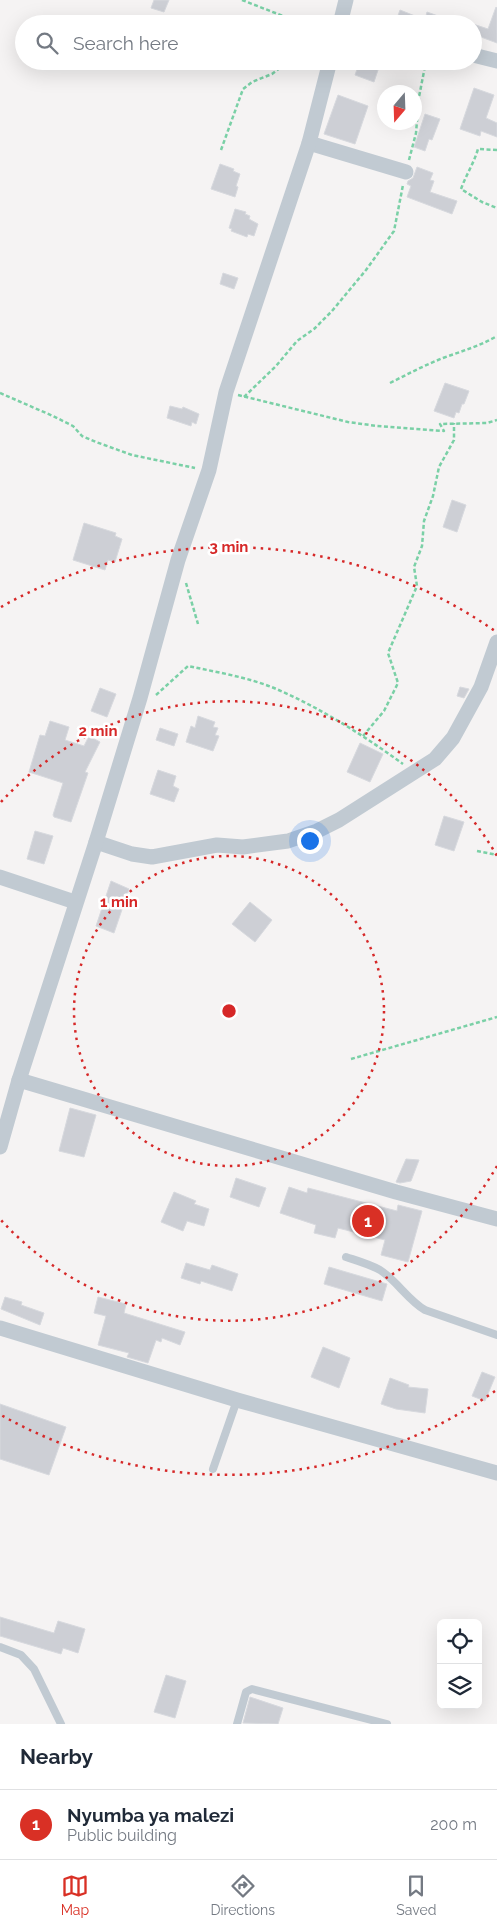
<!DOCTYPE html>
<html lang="en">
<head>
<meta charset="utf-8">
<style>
  :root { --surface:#fff; --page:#f2f2f3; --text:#1f2937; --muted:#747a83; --line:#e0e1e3; --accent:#d93025 }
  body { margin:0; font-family:Raleway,sans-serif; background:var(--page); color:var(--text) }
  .controls { position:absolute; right:15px; bottom:15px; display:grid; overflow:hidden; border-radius:8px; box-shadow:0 5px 20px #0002 }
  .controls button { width:45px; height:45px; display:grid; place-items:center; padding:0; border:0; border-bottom:1px solid var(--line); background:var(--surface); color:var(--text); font:25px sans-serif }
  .compass { position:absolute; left:377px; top:85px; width:45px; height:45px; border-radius:50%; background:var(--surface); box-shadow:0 5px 20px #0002; rotate:199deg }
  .you { position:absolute; left:309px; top:840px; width:18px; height:18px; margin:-12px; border:4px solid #fff; border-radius:50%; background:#1a73e8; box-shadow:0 0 0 8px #1a73e833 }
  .badge { display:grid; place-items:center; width:32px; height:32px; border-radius:50%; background:var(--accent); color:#fff; font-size:16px; font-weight:700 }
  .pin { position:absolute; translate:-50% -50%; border:2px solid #fff; box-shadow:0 1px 5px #0006 }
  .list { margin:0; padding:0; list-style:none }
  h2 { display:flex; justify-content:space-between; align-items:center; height:65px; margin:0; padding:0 20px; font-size:21px }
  h2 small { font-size:16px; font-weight:400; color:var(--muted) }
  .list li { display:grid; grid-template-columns:32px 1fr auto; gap:15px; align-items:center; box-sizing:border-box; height:70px; padding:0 20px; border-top:1px solid var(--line) }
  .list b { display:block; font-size:19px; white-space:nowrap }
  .list p { margin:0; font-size:16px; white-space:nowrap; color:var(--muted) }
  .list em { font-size:16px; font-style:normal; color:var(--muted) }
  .icon { flex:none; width:28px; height:28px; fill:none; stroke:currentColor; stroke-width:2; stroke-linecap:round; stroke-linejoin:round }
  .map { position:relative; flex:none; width:497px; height:1724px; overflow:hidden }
  .search { position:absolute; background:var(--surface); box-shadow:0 5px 20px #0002; left:15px; right:15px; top:15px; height:55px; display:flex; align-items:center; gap:12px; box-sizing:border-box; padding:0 18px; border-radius:28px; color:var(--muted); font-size:19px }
  .sheet { height:135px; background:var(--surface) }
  nav { display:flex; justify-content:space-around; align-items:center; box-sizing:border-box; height:70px; border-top:1px solid var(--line); background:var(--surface); font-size:14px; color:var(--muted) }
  nav a { display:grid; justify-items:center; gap:2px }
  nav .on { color:var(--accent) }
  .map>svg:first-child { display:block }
</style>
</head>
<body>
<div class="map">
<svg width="497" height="1724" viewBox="0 0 497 1724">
  <rect width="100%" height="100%" fill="#f5f3f3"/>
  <g fill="#cdcfd5" stroke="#d7d9de">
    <polygon points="154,0 169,0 164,12 151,8"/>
    <polygon points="496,7 497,8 497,43 473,34 473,24 488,29"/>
    <polygon points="400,10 425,20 427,12 438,16 435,24 395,24"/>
    <polygon points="360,61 381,61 374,82 355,75"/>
    <polygon points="474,88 494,95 486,118 497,123 497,137 481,131 480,136 460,129"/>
    <polygon points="338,95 368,106 355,144 324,134"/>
    <polygon points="425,114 440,119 432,140 429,139 425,151 414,147"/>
    <polygon points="220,164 234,169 233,171 240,174 236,186 238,187 235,197 211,189"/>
    <polygon points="417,167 433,173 430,180 434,181 430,192 457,201 452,214 407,197 411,186 407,184 408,181 413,178"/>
    <polygon points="235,209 246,212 245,214 250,216 249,219 258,224 254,236 248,234 247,237 231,231 232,229 229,228"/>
    <polygon points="223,273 238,278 234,289 220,284"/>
    <polygon points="445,383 469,391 464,404 462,404 459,413 456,412 454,418 434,411"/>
    <polygon points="170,406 182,409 183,407 199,414 196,424 192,422 191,426 167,418"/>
    <polygon points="452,500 466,505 457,532 443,527"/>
    <polygon points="84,523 116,533 115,536 122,539 115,562 108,560 105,570 73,560"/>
    <polygon points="460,687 469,689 464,698 457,696"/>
    <polygon points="100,688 116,694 107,717 91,711"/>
    <polygon points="198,716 215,722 213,727 218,728 215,735 219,736 213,751 186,742 191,726 195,728"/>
    <polygon points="50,721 69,727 65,740 84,746 89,736 100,742 85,772 88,773 71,822 54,817 53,815 63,783 29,772 40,735 45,736"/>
    <polygon points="160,728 178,734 174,746 156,740"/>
    <polygon points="360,743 383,754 370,782 347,772"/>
    <polygon points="158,770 176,776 173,786 179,789 174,802 150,794"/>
    <polygon points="444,816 464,822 454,851 435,845"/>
    <polygon points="35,831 53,836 44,864 27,859"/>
    <polygon points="111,881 129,889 114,933 96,926"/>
    <polygon points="250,902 272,920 255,942 232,924"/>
    <polygon points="70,1108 96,1115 84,1157 59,1151"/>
    <polygon points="406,1159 419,1160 411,1181 400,1183 396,1182"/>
    <polygon points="236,1178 266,1188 259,1207 230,1197"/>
    <polygon points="289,1187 307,1193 308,1188 397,1211 398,1205 422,1211 408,1262 381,1255 385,1240 338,1228 335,1238 314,1233 316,1225 280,1213"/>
    <polygon points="174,1192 196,1201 194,1204 209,1209 204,1226 187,1221 183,1231 161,1222"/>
    <polygon points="186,1263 210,1270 212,1265 238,1274 232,1291 201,1281 200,1284 181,1278"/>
    <polygon points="329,1267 387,1284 382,1301 324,1284"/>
    <polygon points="5,1297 22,1302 21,1305 44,1313 40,1325 1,1309"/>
    <polygon points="98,1297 126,1304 124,1313 185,1332 180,1345 162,1338 161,1342 156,1340 148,1363 127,1357 129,1353 98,1345 106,1316 94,1313"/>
    <polygon points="323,1347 350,1358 339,1388 311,1377"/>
    <polygon points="482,1372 495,1377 485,1401 472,1396"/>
    <polygon points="390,1378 409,1385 408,1387 428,1389 425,1413 396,1409 381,1404"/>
    <polygon points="0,1404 66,1427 49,1475 0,1459"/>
    <polygon points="0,1617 54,1633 58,1621 85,1629 78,1653 63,1648 61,1654 0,1636"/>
    <polygon points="166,1675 186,1681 175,1718 154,1712"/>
    <polygon points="250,1697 283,1708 278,1724 243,1723"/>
  </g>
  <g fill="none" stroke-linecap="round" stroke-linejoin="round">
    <g stroke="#7ad0a6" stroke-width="2.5" stroke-dasharray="4 2.5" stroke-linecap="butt">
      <polyline points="242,0 283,16 315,24"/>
      <polyline points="221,150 243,89 252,82 272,74 289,61"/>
      <path d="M497,150L478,149C474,163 466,175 461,189L482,202L497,208"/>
      <polyline points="409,160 416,133 419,97 426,61"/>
      <path d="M390,383C408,374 425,365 443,358C462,351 480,346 497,336"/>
      <polyline points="0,393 53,416 73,426 82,436 96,442 132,455 195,468"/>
      <polyline points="238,395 348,422 377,426 444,431 440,424 487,423 497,420"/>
      <polyline points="244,397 276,366 297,341 314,329 332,311 366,270 394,231 403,185"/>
      <polyline points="186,583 198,624"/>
      <path d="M156,695L188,666C216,672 247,677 274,688C319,707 363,735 403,764"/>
      <polyline points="363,736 384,711 398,683 388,653 417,586 414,567 422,546 424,521 433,496 439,467 454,440 454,423"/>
      <polyline points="477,851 497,855"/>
      <polyline points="351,1059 497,1017"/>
    </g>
    <g stroke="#c1cad2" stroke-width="8">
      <path d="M346,1257C358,1261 369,1264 380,1270C397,1281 408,1300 425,1310L497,1335"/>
      <polyline points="213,1469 237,1400"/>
      <polyline points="0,1647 21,1655 34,1669 61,1724"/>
      <polyline points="237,1724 246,1692 252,1689 387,1724"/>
    </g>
    <g stroke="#c1cad2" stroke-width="15">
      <polyline points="340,24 346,0"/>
      <polyline points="473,55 497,61"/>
      <polyline points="309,143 406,172"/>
      <polyline points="96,842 132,854 152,857 217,845 243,847 288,841 317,831 339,820 435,759 453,738 481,687 497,642"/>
      <polyline points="0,877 75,902"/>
      <polyline points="19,1080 396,1192 497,1219"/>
      <polyline points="0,1147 19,1080 96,842 140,698 178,560 209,470 226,392 309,143 330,61"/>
      <polyline points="0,1328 237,1400 497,1473"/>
    </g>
  </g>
  <g fill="none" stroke="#d62828" stroke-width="2.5" stroke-dasharray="2.5 5">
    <circle cx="229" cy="1011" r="155"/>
    <path d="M497 1166A309 309 0 0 1 1 1220M1 802A309 309 0 0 1 497 856"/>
    <path d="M495 1391A464 464 0 0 1 1 1415M1 607A464 464 0 0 1 495 631"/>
  </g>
  <circle cx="229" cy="1011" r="8" fill="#d62828" stroke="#fff" stroke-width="2.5"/>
  <g font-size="15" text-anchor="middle" font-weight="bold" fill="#d62828" stroke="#fff" stroke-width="5" stroke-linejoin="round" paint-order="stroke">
    <text x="229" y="552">3 min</text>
    <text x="98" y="736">2 min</text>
    <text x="119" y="907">1 min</text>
  </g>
</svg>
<div class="controls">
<button><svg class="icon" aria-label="locate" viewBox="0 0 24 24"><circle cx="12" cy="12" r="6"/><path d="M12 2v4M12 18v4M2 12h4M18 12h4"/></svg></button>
<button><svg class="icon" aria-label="layers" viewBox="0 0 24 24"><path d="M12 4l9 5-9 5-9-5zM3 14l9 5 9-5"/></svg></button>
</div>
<svg class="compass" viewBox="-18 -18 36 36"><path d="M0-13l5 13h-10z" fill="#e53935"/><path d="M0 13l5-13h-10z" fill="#747a83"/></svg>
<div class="you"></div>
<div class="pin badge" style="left:368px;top:1221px">1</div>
<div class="search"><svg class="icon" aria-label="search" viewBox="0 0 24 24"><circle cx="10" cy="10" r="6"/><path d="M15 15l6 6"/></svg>Search here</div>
</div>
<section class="sheet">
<h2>Nearby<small></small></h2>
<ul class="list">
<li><span class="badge">1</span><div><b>Nyumba ya malezi</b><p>Public building</p></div><em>200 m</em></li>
</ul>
</section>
<nav>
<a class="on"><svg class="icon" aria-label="map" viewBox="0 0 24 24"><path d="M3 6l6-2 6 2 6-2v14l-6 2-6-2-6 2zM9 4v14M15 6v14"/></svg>Map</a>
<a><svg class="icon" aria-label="directions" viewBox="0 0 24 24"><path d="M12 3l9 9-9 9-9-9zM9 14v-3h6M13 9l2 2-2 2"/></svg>Directions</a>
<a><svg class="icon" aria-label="saved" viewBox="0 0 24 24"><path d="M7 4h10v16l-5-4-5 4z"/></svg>Saved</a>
</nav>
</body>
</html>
